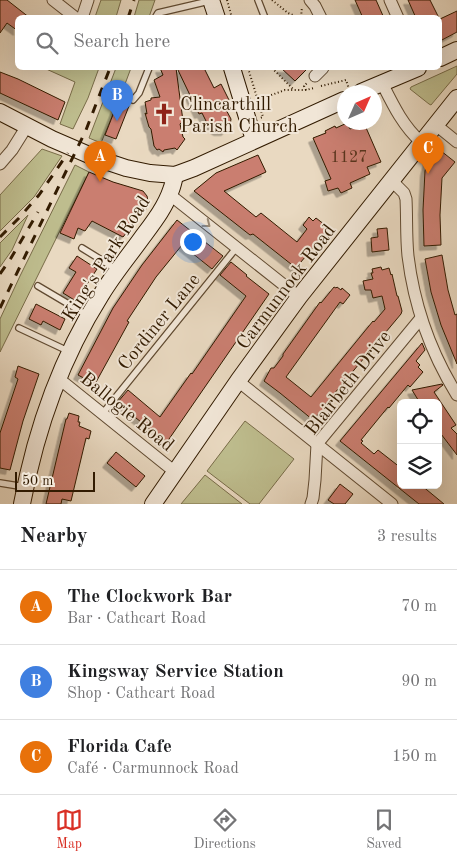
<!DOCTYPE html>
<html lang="en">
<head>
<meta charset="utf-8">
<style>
  :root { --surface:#fff; --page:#f6f6f6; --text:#202124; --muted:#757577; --line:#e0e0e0; --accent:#d93025 }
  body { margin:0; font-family:"Old Standard TT",serif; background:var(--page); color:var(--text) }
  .controls { position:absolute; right:15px; bottom:15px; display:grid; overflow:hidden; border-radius:8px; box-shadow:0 5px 20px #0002 }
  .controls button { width:45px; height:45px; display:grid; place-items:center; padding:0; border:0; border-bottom:1px solid var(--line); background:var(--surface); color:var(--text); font:25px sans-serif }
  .compass { position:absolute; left:337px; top:85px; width:45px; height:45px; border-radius:50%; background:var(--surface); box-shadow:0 5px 20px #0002; rotate:45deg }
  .scale { position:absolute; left:15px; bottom:12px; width:80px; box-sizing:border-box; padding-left:5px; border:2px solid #321b01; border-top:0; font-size:14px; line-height:18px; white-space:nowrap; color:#321b01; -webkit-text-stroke:4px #f1e6d7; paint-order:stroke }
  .you { position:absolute; left:192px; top:241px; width:18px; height:18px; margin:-12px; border:4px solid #fff; border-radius:50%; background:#1a73e8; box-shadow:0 0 0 8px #1a73e833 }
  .badge { display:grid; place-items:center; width:32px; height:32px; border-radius:50%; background:var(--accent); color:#fff; font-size:16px; font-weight:700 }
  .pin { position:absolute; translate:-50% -41px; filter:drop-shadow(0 1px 2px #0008) }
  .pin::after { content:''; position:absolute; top:26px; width:18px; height:15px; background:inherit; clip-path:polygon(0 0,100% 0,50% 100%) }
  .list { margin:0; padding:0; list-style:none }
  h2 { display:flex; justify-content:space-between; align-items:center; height:65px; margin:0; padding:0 20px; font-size:21px }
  h2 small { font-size:16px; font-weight:400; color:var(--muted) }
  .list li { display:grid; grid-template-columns:32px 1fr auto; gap:15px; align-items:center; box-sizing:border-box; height:75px; padding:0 20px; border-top:1px solid var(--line) }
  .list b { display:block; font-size:19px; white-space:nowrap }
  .list p { margin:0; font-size:16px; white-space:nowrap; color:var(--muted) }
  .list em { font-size:16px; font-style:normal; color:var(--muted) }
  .icon { flex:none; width:28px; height:28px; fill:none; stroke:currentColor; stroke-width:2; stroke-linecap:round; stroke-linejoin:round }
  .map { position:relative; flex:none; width:457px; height:504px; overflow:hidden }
  .search { position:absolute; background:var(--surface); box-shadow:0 5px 20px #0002; left:15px; right:15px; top:15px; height:55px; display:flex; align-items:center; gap:12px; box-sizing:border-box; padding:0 18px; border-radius:8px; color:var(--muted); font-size:19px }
  .sheet { height:290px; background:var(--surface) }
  nav { display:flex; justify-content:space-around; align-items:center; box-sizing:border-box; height:70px; border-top:1px solid var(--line); background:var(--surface); font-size:14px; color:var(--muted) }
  nav a { display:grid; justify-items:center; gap:2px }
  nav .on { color:var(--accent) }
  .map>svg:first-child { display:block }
</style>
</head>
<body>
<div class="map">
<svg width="457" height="504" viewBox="0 0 457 504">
  <defs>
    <filter id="shadow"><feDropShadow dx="-4.5" dy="4.5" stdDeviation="0" flood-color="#0004"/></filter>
  </defs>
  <rect width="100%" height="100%" fill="#e9d9c1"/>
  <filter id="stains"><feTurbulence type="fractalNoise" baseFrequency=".004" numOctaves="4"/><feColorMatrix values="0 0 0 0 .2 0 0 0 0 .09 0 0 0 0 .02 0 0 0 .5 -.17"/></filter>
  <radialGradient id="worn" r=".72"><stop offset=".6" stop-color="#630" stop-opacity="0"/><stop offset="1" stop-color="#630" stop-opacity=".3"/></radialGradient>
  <g fill="#bebd8e" stroke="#786c48">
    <polygon points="101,0 121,0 116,17 95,17"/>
    <polygon points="139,0 155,0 149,17 134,17"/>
    <polygon points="457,66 457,74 431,105 429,104 410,89 411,87"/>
    <polygon points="44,68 99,68 88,98 73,129 60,124 75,82"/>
    <polygon points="116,68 131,68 122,92 128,99 129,106 118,102 101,143 89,138"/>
    <polygon points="42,149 62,156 34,197 0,231 0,195"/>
    <polygon points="75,165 89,172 0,352 0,319 20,276"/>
    <polygon points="28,215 12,250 0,267 0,243"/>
    <polygon points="245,421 294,459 259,504 250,504 207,471"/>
    <polygon points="205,475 242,504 181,504"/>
  </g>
  <g fill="#ca7e6f" stroke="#321b01" filter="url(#shadow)">
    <polygon points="0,0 7,0 30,18 18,18 18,31 7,23 0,33"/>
    <polygon points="355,0 376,0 384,18 363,18"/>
    <polygon points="408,0 430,0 439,18 416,18"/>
    <polygon points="457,11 457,32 440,41 440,19"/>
    <polygon points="160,68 176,68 183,121 180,124 183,137 185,139 177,150 175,148 164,150 163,152 159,149 157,150 154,146 151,129 149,127 145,113 147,114 145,102 151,100 151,98 160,97 154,80 163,75"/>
    <polygon points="177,68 204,68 214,88 221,84 229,100 223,104 231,119 230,126 226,131 218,131 211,126 209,127 202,113 199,114"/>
    <polygon points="281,68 308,68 295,81"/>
    <polygon points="0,72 18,79 65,102 58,120 0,93"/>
    <polygon points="118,102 129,106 116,139 105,135"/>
    <polygon points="347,123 350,129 364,123 381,162 367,167 370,174 350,183 352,188 341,193 338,188 328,191 325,181 331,179 313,138 326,133 325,131 335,126 336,128"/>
    <polygon points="436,147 455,162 442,178 440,215 441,245 424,246 423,210 425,171 429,156"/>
    <polygon points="258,155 266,172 224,191 256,217 261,213 297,242 307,229 303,225 309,217 313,221 316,218 329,228 296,268 253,234 250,235 194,191 216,173"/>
    <polygon points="89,172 113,182 143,191 147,196 148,201 146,209 123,237 92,221 85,231 78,228 74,239 60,233"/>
    <polygon points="177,220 223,256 212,269 182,245 156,277 127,321 129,322 95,384 78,375 113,308 142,265"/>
    <polygon points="387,228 389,250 372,252 371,238 378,237 377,229"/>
    <polygon points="442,255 448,290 455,315 457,314 457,364 441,325 431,292 425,259"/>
    <polygon points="77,256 97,269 76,301 63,293 76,272 69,268"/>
    <polygon points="231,262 247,275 246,276 269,294 167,442 155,433 117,403 128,390 160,417 191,373 192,374 246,296 220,275"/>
    <polygon points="381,267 382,270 389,268 391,275 392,274 397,296 398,296 402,311 401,314 323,407 324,410 319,415 317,415 313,420 280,393 264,381 271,368 274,368 283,356 283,354 320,302 321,303 334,287 336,288 337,287 341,290 342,288 350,295 343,304 340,302 286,377 311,397 373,321 374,322 385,309 382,296 373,298 371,290 365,290 363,281 373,279 371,273 373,273 372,269"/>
    <polygon points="36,304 65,319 60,330 43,321 41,325 29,319"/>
    <polygon points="422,343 425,350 416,361 420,365 418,367 423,372 410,387 408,385 389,408 388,407 361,440 363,441 361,443 374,454 378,450 401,468 401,485 421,485 444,504 419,504 340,441"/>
    <polygon points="18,366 39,374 23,421 10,470 0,468 0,433 18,379 15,377"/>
    <polygon points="442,384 443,385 434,392 456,425 451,428 457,434 457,455 438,430 438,403 420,403 412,390"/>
    <polygon points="69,413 79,416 78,422 80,422 79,426 91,431 89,439 86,438 71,501 62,499 61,504 46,504 66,419 67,419"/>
    <polygon points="116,452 145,476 136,487 107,463"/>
    <polygon points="340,484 353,494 345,504 334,504 328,500"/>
  </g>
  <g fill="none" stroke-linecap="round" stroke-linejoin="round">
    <g stroke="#604a31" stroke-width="8">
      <g id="lane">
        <polyline points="258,0 265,18"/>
        <polyline points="155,18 158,13 209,1"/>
        <polyline points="133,100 139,93 149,68"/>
        <polyline points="82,248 116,269"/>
        <polyline points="38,286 87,315"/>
        <polyline points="19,328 68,351"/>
        <polyline points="103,413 237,247"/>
        <polyline points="0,483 25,487"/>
      </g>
    </g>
    <g stroke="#604a31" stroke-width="13">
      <g id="street">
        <polyline points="53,0 76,18"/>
        <polyline points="310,0 315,6 321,18"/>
        <polyline points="390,0 398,18"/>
        <polyline points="82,18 88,0"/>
        <polyline points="315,76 323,68"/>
        <path d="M382,83C393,105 403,126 421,142"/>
        <polyline points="436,125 457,142"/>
        <polyline points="0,164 12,150 27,126"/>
        <path d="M392,181L404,193L406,199C407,218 406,237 408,256C414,305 431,353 457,395"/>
        <polyline points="169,194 299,297"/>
        <polyline points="58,378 175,472"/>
        <polyline points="238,381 392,504"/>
        <polyline points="311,504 313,498 315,480 317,444 421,318"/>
      </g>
    </g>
    <g stroke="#321b01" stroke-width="18">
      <g id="secondary">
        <polyline points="211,0 217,18"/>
        <polyline points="440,58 457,50"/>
        <polyline points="232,68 254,140"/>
        <polyline points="361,92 418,68"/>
        <polyline points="0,112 52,139 96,158 126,168 150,173 175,175 194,168 344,100"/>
        <path d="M22,504C36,429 60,360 101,295C113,275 128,257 141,239C152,224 165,208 171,190C173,185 174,180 175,175"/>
        <polyline points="153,504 238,381 299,297 457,98"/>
      </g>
    </g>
    <g stroke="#321b01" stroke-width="2" stroke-dasharray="1 2.5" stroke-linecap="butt">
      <polyline points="227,0 232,18"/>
      <polyline points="272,0 288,13 300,18"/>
      <polyline points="301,17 302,7"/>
      <polyline points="248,68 263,117 260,118"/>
      <polyline points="272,68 294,90"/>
      <polyline points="321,86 346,80 349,89"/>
      <polyline points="306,90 304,86 308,82"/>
      <polyline points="258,100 285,90 306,90 314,88"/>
    </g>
    <use href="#lane" stroke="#f1e6d7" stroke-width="5.5"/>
    <use href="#street" stroke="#f1e6d7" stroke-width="11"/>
    <use href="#secondary" stroke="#f1e6d7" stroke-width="16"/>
    <g stroke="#321b01" stroke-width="3" stroke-dasharray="9 9" stroke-linecap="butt">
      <polyline points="128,18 134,0"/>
      <polyline points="0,237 19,218 39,195 68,153"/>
      <polyline points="0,274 11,258 38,212"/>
      <polyline points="0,308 86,130 110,68"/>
    </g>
  </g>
  <defs><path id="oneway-chevron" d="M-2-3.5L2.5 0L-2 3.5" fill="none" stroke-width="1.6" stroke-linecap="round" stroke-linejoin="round" transform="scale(1.25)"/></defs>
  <use stroke="#9b8b77" href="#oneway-chevron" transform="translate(207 224) rotate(38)"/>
  <defs>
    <g id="church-bare" transform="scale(1.725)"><path d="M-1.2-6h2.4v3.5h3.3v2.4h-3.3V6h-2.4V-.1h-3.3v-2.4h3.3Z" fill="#8f2418" stroke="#f1e6d7" stroke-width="2.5" paint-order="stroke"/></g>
  </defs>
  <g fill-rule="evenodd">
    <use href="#church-bare" x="164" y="114"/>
  </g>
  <g text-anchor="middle" stroke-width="4" stroke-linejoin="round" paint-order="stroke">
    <g font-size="16" fill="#58341c">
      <text x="349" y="162">1127</text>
    </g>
    <g font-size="19" fill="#321b01" stroke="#f1e6d7" text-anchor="start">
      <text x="180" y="110">Clincarthill<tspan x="180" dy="22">Parish Church</tspan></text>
    </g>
    <g font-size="19" fill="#321b01" stroke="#f1e6d7">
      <text transform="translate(105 258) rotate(-57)" y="7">King's Park Road</text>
      <text transform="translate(285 286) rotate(-53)" y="7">Carmunnock Road</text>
      <text transform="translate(158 321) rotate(-51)" y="7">Cordiner Lane</text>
      <text transform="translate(347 382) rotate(-52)" y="7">Blairbeth Drive</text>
      <text transform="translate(128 411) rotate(39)" y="7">Ballogie Road</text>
    </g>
  </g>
  <rect width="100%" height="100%" filter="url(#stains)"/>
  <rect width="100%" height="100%" fill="url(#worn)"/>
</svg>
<div class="controls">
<button><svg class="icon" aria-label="locate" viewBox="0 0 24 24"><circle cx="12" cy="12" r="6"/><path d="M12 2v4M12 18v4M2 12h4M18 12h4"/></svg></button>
<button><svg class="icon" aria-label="layers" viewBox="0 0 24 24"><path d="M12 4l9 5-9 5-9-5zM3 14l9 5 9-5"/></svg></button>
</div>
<svg class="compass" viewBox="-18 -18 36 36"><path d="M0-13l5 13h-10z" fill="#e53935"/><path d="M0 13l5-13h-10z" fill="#757577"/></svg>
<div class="scale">50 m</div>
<div class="you"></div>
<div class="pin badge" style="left:100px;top:182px;background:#e8710a">A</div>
<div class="pin badge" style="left:117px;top:121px;background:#3f7fe0">B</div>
<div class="pin badge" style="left:428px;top:174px;background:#e8710a">C</div>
<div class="search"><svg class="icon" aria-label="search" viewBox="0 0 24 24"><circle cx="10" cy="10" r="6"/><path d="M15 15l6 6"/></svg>Search here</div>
</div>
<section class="sheet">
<h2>Nearby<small>3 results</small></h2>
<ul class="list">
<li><span class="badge" style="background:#e8710a">A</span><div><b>The Clockwork Bar</b><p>Bar · Cathcart Road</p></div><em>70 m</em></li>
<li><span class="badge" style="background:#3f7fe0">B</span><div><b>Kingsway Service Station</b><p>Shop · Cathcart Road</p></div><em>90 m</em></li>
<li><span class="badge" style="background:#e8710a">C</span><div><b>Florida Cafe</b><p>Café · Carmunnock Road</p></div><em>150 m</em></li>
</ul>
</section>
<nav>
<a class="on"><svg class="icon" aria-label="map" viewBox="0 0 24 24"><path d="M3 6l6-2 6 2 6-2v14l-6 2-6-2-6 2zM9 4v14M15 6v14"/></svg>Map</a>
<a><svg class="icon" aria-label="directions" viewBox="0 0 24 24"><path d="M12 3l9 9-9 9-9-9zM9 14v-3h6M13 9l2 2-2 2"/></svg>Directions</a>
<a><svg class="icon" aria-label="saved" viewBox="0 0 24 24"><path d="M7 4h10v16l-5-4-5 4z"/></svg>Saved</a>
</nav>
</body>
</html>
